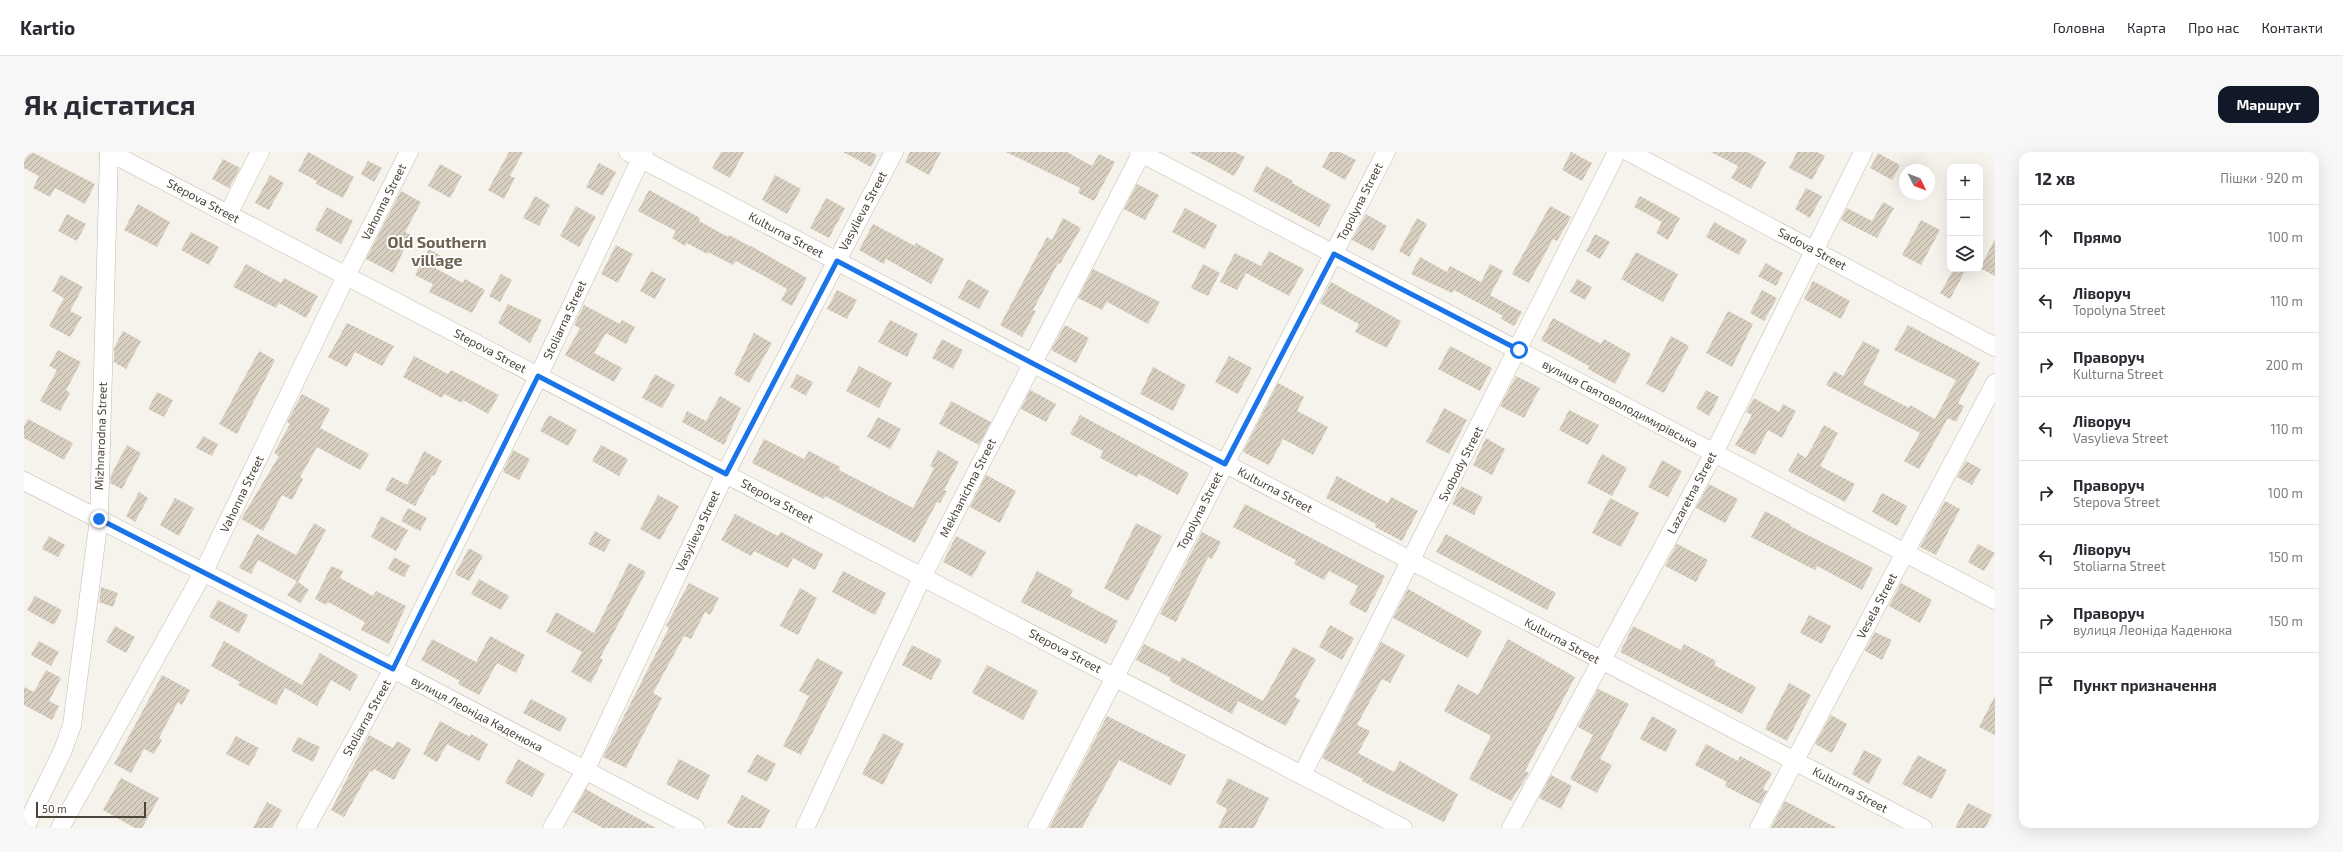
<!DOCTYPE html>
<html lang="uk">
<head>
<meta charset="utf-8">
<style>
  :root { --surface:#fff; --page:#f7f7f7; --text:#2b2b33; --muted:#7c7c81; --line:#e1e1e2; --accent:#111827 }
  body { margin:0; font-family:"Exo 2",sans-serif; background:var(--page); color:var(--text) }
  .controls { position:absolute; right:12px; top:12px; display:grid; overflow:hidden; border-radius:8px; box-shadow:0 4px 16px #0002 }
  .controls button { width:36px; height:36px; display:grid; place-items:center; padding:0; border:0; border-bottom:1px solid var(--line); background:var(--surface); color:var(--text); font:20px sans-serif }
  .compass { position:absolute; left:1875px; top:12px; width:36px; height:36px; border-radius:50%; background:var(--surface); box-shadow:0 4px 16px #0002; rotate:133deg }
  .scale { position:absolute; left:12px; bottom:10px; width:110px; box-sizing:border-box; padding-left:4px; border:2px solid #4b4439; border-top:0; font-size:11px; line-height:14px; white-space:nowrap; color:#4b4439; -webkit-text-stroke:3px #fff; paint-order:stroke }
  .stop { position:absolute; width:12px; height:12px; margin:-9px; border:3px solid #1a73e8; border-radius:50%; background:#fff }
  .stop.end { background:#1a73e8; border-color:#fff; box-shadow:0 1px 4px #0008 }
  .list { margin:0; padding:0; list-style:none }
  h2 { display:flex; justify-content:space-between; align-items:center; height:52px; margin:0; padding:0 16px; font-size:17px }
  h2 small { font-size:13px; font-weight:400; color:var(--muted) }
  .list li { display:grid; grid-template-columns:26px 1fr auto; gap:12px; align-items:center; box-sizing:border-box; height:64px; padding:0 16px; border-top:1px solid var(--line) }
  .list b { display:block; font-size:15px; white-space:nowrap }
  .list p { margin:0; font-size:13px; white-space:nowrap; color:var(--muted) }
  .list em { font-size:13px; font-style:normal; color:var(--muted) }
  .icon { flex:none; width:22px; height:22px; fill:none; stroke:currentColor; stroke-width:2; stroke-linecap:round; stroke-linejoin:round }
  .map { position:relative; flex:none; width:1971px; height:676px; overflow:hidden; border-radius:12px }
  header { display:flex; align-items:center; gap:24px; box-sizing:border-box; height:56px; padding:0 20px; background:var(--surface); border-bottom:1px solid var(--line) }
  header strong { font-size:19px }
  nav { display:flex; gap:22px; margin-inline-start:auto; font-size:14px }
  .intro { display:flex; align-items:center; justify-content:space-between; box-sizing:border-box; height:96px; padding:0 24px }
  h1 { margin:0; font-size:28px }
  .button { padding:10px 18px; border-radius:12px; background:var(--accent); color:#fff; font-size:14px; font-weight:700 }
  main { display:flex; gap:24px; padding:0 24px }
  aside { flex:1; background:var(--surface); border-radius:12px; box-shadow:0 4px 16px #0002 }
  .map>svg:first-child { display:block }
</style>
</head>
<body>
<header>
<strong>Kartio</strong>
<nav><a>Головна</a><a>Карта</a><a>Про нас</a><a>Контакти</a></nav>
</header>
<div class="intro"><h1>Як дістатися</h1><a class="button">Маршрут</a></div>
<main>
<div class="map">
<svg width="1971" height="676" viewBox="0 0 1971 676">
  <defs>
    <pattern id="building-hatch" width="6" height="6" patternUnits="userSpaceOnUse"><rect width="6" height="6" fill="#d8cfc1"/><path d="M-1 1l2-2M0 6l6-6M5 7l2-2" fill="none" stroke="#b1aa9e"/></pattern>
  </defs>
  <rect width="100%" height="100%" fill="#f6f3ec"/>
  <g fill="url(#building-hatch)">
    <polygon points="0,0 8,0 71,32 61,52 31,36 26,45 9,36 15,24 0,16"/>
    <polygon points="284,0 330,25 319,46 292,32 293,29 274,19"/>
    <polygon points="485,0 499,0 486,24 491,26 480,47 464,38"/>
    <polygon points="697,0 720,0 706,26 688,16"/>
    <polygon points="819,0 847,0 853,3 847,15"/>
    <polygon points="886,0 917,0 905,23 881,10"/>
    <polygon points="982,0 1043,0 1068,14 1075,2 1091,10 1070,49 1054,41 1056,36"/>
    <polygon points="1165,0 1211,0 1221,5 1210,24"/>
    <polygon points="1306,0 1316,0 1332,8 1321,28 1298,15"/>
    <polygon points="1547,0 1568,11 1558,29 1538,18"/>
    <polygon points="1687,0 1724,0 1742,10 1727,37 1707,26 1714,14"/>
    <polygon points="1773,0 1793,0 1801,4 1788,28 1765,16"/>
    <polygon points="1854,1 1876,13 1868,28 1846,16"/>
    <polygon points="199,7 216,16 205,36 188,27"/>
    <polygon points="344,9 358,16 350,30 337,22"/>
    <polygon points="575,11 592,20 579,44 562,35"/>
    <polygon points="416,12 438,24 426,46 404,34"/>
    <polygon points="1242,14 1269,29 1268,31 1307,53 1295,75 1229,39"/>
    <polygon points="246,23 260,31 245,58 231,51"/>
    <polygon points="751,23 777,37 763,62 738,48"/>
    <polygon points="1113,32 1135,43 1121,68 1100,57"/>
    <polygon points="1782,36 1798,44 1786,66 1771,57"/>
    <polygon points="625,38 676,66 675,69 704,85 705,83 727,95 727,94 783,126 768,154 757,148 763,137 738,123 712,109 709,113 684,100 683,102 663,91 661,94 648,86 652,79 614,59"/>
    <polygon points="377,39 397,50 381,80 387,83 369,121 342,107"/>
    <polygon points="511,44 526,53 515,74 499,66"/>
    <polygon points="1616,44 1656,66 1644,88 1632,81 1638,70 1610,55"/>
    <polygon points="802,46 821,56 805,86 786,76"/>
    <polygon points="1859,50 1870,56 1853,86 1817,68 1823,56 1848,69"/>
    <polygon points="114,52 146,70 133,95 100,78"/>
    <polygon points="552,54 572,65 555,95 536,84"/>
    <polygon points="1526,54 1547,65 1533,89 1529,87 1505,131 1488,122"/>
    <polygon points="303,55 329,69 317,92 291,78"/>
    <polygon points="1161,56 1193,73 1181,97 1148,80"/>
    <polygon points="43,62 62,72 53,89 34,79"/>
    <polygon points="1342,62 1363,74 1349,99 1328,88"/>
    <polygon points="1039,66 1057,76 1036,112 1034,111 1009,158 1012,159 998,185 976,173 1023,85 1028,88"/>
    <polygon points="1393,66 1403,72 1385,105 1375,99"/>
    <polygon points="1897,68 1916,78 1897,113 1878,103"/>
    <polygon points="1690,70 1723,88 1715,103 1682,85"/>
    <polygon points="849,72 891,94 892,91 920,107 907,132 862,107 860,112 835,98"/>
    <polygon points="167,80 195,95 185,113 157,98"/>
    <polygon points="1571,82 1586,90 1576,107 1562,99"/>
    <polygon points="1971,87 1971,124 1956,116"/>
    <polygon points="592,93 609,102 594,131 577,122"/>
    <polygon points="405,97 417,104 411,116 439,131 441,127 461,138 448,161 405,140 409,132 391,123"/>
    <polygon points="1245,99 1280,117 1265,144 1222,121 1213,138 1196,130 1211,101 1237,114"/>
    <polygon points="1612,100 1654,122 1639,150 1597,127"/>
    <polygon points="1396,105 1423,120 1426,114 1457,130 1466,112 1479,119 1466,143 1498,160 1490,174 1477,167 1479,164 1430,138 1428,141 1387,122"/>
    <polygon points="1742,111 1759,121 1752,134 1734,124"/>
    <polygon points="222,112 257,131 260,126 294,144 282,166 255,151 252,156 209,135"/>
    <polygon points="1179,112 1196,121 1184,144 1167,136"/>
    <polygon points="1069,117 1136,150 1124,172 1083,150 1078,158 1054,146"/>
    <polygon points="1930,117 1942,117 1926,147 1916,141"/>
    <polygon points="627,119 642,127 631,147 616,139"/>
    <polygon points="477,122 488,128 476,150 465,144"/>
    <polygon points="37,123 59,135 46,159 58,165 46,185 25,174 40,146 28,139"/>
    <polygon points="944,127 965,139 955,157 934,146"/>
    <polygon points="1553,127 1568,135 1561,148 1546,140"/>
    <polygon points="1789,129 1826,149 1817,167 1780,147"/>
    <polygon points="1307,130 1377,169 1363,196 1331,180 1335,172 1296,151"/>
    <polygon points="813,138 833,148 823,167 803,157"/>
    <polygon points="1738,138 1753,146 1740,169 1726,161"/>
    <polygon points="484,152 518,168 506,191 474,171"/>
    <polygon points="560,153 596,172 598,168 611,175 602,192 582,181 570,201 598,216 590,230 541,203 556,176 550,173"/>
    <polygon points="1704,159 1729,172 1708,215 1682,201"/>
    <polygon points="1529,166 1577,192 1580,187 1607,202 1591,232 1564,217 1565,214 1517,188"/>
    <polygon points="866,168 894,182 883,205 854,190"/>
    <polygon points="323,171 370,194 358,214 331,200 323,215 304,205"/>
    <polygon points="1041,173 1065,186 1052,211 1027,198"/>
    <polygon points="1884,173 1956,211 1934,251 1940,254 1932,270 1924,266 1895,317 1880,309 1896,281 1802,233 1810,219 1819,224 1839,189 1856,198 1839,232 1885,256 1886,253 1911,267 1932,228 1870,198"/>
    <polygon points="99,179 117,189 102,217 90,210 90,196"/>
    <polygon points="730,181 748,191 725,231 710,222"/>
    <polygon points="1647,184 1665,194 1640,241 1622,232"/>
    <polygon points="918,187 939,198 929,217 908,206"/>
    <polygon points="1426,194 1468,216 1456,239 1414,217"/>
    <polygon points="34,198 57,210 42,238 46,241 36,259 16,249 33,218 25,214"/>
    <polygon points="235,199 251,208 213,282 195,272"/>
    <polygon points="390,204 424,222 427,218 475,243 464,262 439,248 438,251 420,242 418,246 379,225"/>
    <polygon points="1205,204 1228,216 1214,242 1191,230"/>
    <polygon points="835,214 868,231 855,256 822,239"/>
    <polygon points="1129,215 1162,233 1149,259 1116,242"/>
    <polygon points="631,222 651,233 638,256 618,246"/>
    <polygon points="773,222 789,230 782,244 766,235"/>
    <polygon points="1492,224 1516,236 1500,266 1476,254"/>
    <polygon points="1254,231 1280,245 1273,259 1304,275 1289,303 1259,287 1245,313 1219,300"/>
    <polygon points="1006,238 1032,252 1022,270 997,257"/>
    <polygon points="1682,238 1695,245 1685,264 1672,256"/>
    <polygon points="133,240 149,248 140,265 124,257"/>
    <polygon points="278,242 306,257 296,276 345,302 336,318 293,295 276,325 279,327 268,348 258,343 239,379 217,367 255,304 250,301 266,272 263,270"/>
    <polygon points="696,244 717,256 700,293 658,270 663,259 682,269"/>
    <polygon points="1730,246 1755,260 1759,252 1772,259 1758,286 1744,278 1731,303 1711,293 1728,263 1722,260"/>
    <polygon points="927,249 967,270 955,293 915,272"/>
    <polygon points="1420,256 1443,268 1425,302 1402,290"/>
    <polygon points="1545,258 1575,273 1564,293 1535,278"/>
    <polygon points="525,263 553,278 544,294 516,279"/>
    <polygon points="1056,263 1165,321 1154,343 1115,322 1113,325 1076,306 1079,299 1046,282"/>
    <polygon points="854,265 877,277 866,297 843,285"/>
    <polygon points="4,267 49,291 40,308 0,286 0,274"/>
    <polygon points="1800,273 1814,281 1796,314 1831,332 1821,350 1764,319 1774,301 1782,306"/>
    <polygon points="179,284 194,292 188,304 172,296"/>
    <polygon points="1462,286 1481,297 1468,323 1449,313"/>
    <polygon points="740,287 780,307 785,299 816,315 815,318 889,356 910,316 906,314 914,298 935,310 920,338 923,339 916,351 913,350 891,391 801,344 800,347 728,311"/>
    <polygon points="103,293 117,301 98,337 86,331 87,323"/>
    <polygon points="577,293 604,307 595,324 568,309"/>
    <polygon points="489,298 506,307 495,328 479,320"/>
    <polygon points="400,299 418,309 410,324 408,323 391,354 361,338 368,325 383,333"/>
    <polygon points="1578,302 1603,316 1588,344 1563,331"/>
    <polygon points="1638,308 1658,319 1644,345 1624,335"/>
    <polygon points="1942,309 1957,317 1948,333 1933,325"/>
    <polygon points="962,323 992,339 976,371 946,355"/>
    <polygon points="1313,324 1364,351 1367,345 1394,359 1378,389 1351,375 1352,372 1302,346"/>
    <polygon points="1685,332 1714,347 1701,371 1672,356"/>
    <polygon points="1437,334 1459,345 1450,363 1428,352"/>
    <polygon points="115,340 124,346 111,370 102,364"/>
    <polygon points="1858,341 1883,354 1873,374 1848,360"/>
    <polygon points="634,343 655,354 636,388 616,377"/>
    <polygon points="151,346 170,356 155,384 136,373"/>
    <polygon points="1586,346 1615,361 1597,395 1568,381"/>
    <polygon points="1921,349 1936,357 1912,403 1896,395"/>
    <polygon points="1221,352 1361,424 1342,461 1325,452 1334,434 1305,419 1300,428 1270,412 1272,408 1209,375"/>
    <polygon points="384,356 403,366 396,379 377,369"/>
    <polygon points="1741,359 1767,373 1766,374 1849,416 1838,438 1793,414 1791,418 1727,385"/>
    <polygon points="711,362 754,384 757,380 799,402 791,418 769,406 764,416 730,399 727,404 697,388"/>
    <polygon points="357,364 384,378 372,399 347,385"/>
    <polygon points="290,371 302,378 274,430 234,408 227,422 215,416 233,382 272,403"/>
    <polygon points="1112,371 1138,384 1104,449 1080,436"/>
    <polygon points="571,379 587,388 580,400 564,392"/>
    <polygon points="1178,380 1197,390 1188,407 1184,405 1152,470 1136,462"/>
    <polygon points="1422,382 1532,441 1523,458 1412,400"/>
    <polygon points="25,384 41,393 34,405 18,397"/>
    <polygon points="932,384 962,400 948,425 919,410"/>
    <polygon points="1653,392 1684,408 1672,430 1641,414"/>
    <polygon points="1954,392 1971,401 1960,419 1944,410"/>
    <polygon points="445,396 459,404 445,429 431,422"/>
    <polygon points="370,405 386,414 380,425 364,417"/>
    <polygon points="605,411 622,420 576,506 579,508 567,531 547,520 558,500 522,480 532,460 570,481"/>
    <polygon points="307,414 319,419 316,426 349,444 352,439 382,454 365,492 337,478 341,470 304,450 302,453 291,447"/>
    <polygon points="819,419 862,441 851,463 808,440"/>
    <polygon points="1013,419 1049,438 1046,444 1094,469 1082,492 997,450"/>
    <polygon points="455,427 485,444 477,458 447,442"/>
    <polygon points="273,429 285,438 276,451 263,443"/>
    <polygon points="665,431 695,446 686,463 681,460 667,487 660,484 629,541 638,546 602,616 579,605 645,476 642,474"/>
    <polygon points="1877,431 1908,448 1896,471 1865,454"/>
    <polygon points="77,435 94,441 89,455 75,450"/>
    <polygon points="776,436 793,446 774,483 756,474"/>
    <polygon points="1384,437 1458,479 1444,506 1369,466"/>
    <polygon points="11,444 38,458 30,473 3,458"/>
    <polygon points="194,448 224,463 215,481 185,465"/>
    <polygon points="1785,463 1807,474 1798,492 1776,481"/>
    <polygon points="1306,473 1330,486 1318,508 1295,495"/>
    <polygon points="91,474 111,485 102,501 82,490"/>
    <polygon points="1609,474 1657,498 1660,492 1692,509 1690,513 1732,535 1718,562 1596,500"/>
    <polygon points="1851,480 1868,488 1858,508 1841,499"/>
    <polygon points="466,484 501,503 492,521 473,511 455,543 434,532 436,529 397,508 408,487 452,510"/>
    <polygon points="1484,487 1551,525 1501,619 1505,621 1487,649 1445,627 1467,584 1420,559 1434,532 1454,543"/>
    <polygon points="15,489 35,500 27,514 7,503"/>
    <polygon points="200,489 278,533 296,501 334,523 326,539 307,528 293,554 261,536 252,553 214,533 216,530 187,514"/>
    <polygon points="1357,490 1381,503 1366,531 1358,527 1333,573 1346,579 1334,601 1370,620 1376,609 1434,642 1420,670 1338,629 1339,627 1298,606"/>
    <polygon points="1120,492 1156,510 1158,505 1239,549 1269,495 1292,507 1271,545 1276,548 1262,574 1214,549 1208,562 1146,529 1147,526 1112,508"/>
    <polygon points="888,493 918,508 907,528 878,513"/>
    <polygon points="793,506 819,520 777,603 759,594 785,544 775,539"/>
    <polygon points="963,513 1014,539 999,568 948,541"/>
    <polygon points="22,518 37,526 25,549 35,554 28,568 0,553 0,535 10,540"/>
    <polygon points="138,523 166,538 158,553 154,550 135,586 138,588 130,602 120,597 107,621 90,612"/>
    <polygon points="1765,531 1787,543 1763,589 1741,577"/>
    <polygon points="1574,537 1605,552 1576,607 1588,613 1573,641 1546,627 1569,583 1554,575"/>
    <polygon points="1971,544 1971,583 1955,575"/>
    <polygon points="507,547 543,566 536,580 499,561"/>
    <polygon points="1807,563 1823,572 1808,601 1791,592"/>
    <polygon points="1083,564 1162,603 1147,634 1095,608 1058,676 1025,676"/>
    <polygon points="1628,564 1653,578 1642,600 1616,587"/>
    <polygon points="416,569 446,585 447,582 464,592 455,609 423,592 413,610 399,602"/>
    <polygon points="859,581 880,592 859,633 838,622"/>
    <polygon points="345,583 369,596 373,589 387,597 370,628 350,617 348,620 346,619 320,665 307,658"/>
    <polygon points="212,584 235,596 225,614 202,602"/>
    <polygon points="274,585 296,595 289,610 267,599"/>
    <polygon points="1682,592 1714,609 1716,604 1748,621 1739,637 1743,639 1736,652 1701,634 1703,630 1671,613"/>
    <polygon points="1840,598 1858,607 1845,632 1828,622"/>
    <polygon points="733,602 752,612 743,630 723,620"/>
    <polygon points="1894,603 1923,618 1908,647 1878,632"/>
    <polygon points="494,607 521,622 508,645 481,631"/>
    <polygon points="655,607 686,623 674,648 642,632"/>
    <polygon points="1527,623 1548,634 1537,657 1515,646"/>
    <polygon points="97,626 135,646 118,676 111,676 79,658"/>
    <polygon points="1204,626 1245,646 1230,676 1194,676 1203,657 1192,651"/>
    <polygon points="562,637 584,650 632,676 579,676 549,660"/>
    <polygon points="718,643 746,658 737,676 712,676 703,671"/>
    <polygon points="1761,649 1813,676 1747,676"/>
    <polygon points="243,650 258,658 248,676 229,676"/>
    <polygon points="1944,651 1968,663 1961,676 1931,676"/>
  </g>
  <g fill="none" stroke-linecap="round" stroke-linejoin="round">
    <g stroke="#c2bbae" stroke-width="19">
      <g id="minor">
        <polyline points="85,0 1379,676"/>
        <polyline points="604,0 1899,676"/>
        <polyline points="1115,0 1971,448"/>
        <polyline points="1605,0 1971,195"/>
        <polyline points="204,62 236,0"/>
        <polyline points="0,329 369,517 671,676"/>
        <polyline points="1278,623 1593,0"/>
        <polyline points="1,676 39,598 48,573 75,367 85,0"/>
        <polyline points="36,676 179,421 322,124 385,0"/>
        <polyline points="282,676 369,517 514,225 620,0"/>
        <polyline points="528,676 561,619 701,322 870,0"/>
        <polyline points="781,676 898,425 1118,0"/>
        <polyline points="1013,676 1362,0"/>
        <polyline points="1487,676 1690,301 1839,0"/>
        <polyline points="1735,676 1971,231"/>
      </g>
    </g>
    <use href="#minor" stroke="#fff" stroke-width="18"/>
  </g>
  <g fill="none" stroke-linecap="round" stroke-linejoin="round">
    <polyline stroke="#1a73e8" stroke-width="5" points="75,367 369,517 514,224 702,322 813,109 1201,312 1310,102 1495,198"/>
  </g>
  <g text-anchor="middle" stroke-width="3.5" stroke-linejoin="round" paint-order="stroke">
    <g font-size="12" fill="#4b4439" stroke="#fff">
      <text transform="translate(179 49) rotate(28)" y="4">Stepova Street</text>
      <text transform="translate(360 50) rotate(-63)" y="4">Vahonna Street</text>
      <text transform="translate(1336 50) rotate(-63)" y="4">Topolyna Street</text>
      <text transform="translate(839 59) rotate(-62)" y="4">Vasylieva Street</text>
      <text transform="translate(762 83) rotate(28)" y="4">Kulturna Street</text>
      <text transform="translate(1788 97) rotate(28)" y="4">Sadova Street</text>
      <text transform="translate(541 168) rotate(-65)" y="4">Stoliarna Street</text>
      <text transform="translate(466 199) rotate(28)" y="4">Stepova Street</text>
      <text transform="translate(1596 252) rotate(28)" y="4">вулиця Святоволодимирівська</text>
      <text transform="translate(77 284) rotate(-88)" y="4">Mizhnarodna Street</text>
      <text transform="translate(1437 312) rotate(-63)" y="4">Svobody Street</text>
      <text transform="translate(944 336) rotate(-63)" y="4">Mekhanichna Street</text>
      <text transform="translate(1251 338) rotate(28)" y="4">Kulturna Street</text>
      <text transform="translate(1668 341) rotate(-62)" y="4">Lazaretna Street</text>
      <text transform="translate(218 342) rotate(-64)" y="4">Vahonna Street</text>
      <text transform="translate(753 349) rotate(28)" y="4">Stepova Street</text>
      <text transform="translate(1176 359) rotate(-63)" y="4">Topolyna Street</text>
      <text transform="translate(674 379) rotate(-65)" y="4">Vasylieva Street</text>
      <text transform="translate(1853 454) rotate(-62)" y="4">Vesela Street</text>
      <text transform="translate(1538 489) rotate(28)" y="4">Kulturna Street</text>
      <text transform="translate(1041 499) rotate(28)" y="4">Stepova Street</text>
      <text transform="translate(453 562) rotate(28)" y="4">вулиця Леоніда Каденюка</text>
      <text transform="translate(343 566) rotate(-61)" y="4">Stoliarna Street</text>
      <text transform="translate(1826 638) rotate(28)" y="4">Kulturna Street</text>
    </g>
    <g font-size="16" font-weight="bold" fill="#6e6250" stroke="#fff">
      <text x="413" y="96">Old Southern<tspan x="413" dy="18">village</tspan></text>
    </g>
  </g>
</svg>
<div class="controls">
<button>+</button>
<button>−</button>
<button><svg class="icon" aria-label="layers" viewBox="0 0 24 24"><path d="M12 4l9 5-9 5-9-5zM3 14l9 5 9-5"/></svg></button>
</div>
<svg class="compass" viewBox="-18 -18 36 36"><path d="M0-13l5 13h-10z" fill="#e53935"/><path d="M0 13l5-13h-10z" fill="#7c7c81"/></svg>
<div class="scale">50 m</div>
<div class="stop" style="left:1495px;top:198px"></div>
<div class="stop end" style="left:75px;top:367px"></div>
</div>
<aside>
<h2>12 хв<small>Пішки · 920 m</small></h2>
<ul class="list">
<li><svg class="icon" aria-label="ahead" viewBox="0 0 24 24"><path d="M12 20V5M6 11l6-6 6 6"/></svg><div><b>Прямо</b></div><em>100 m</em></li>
<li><svg class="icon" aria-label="left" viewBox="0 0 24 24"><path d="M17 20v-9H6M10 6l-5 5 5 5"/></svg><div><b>Ліворуч</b><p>Topolyna Street</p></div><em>110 m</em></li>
<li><svg class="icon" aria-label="right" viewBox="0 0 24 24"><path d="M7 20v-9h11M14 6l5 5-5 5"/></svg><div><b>Праворуч</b><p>Kulturna Street</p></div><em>200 m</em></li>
<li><svg class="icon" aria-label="left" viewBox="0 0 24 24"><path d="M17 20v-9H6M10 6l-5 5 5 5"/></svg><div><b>Ліворуч</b><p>Vasylieva Street</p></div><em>110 m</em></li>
<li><svg class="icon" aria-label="right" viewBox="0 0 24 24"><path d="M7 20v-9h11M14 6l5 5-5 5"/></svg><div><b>Праворуч</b><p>Stepova Street</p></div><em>100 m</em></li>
<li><svg class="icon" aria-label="left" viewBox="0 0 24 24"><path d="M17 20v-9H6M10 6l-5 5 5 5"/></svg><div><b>Ліворуч</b><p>Stoliarna Street</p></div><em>150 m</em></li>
<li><svg class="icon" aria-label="right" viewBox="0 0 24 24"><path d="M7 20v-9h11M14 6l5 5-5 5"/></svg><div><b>Праворуч</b><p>вулиця Леоніда Каденюка</p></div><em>150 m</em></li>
<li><svg class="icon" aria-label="arrive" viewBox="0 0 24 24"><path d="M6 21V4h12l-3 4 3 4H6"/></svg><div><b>Пункт призначення</b></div></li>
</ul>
</aside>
</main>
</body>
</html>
